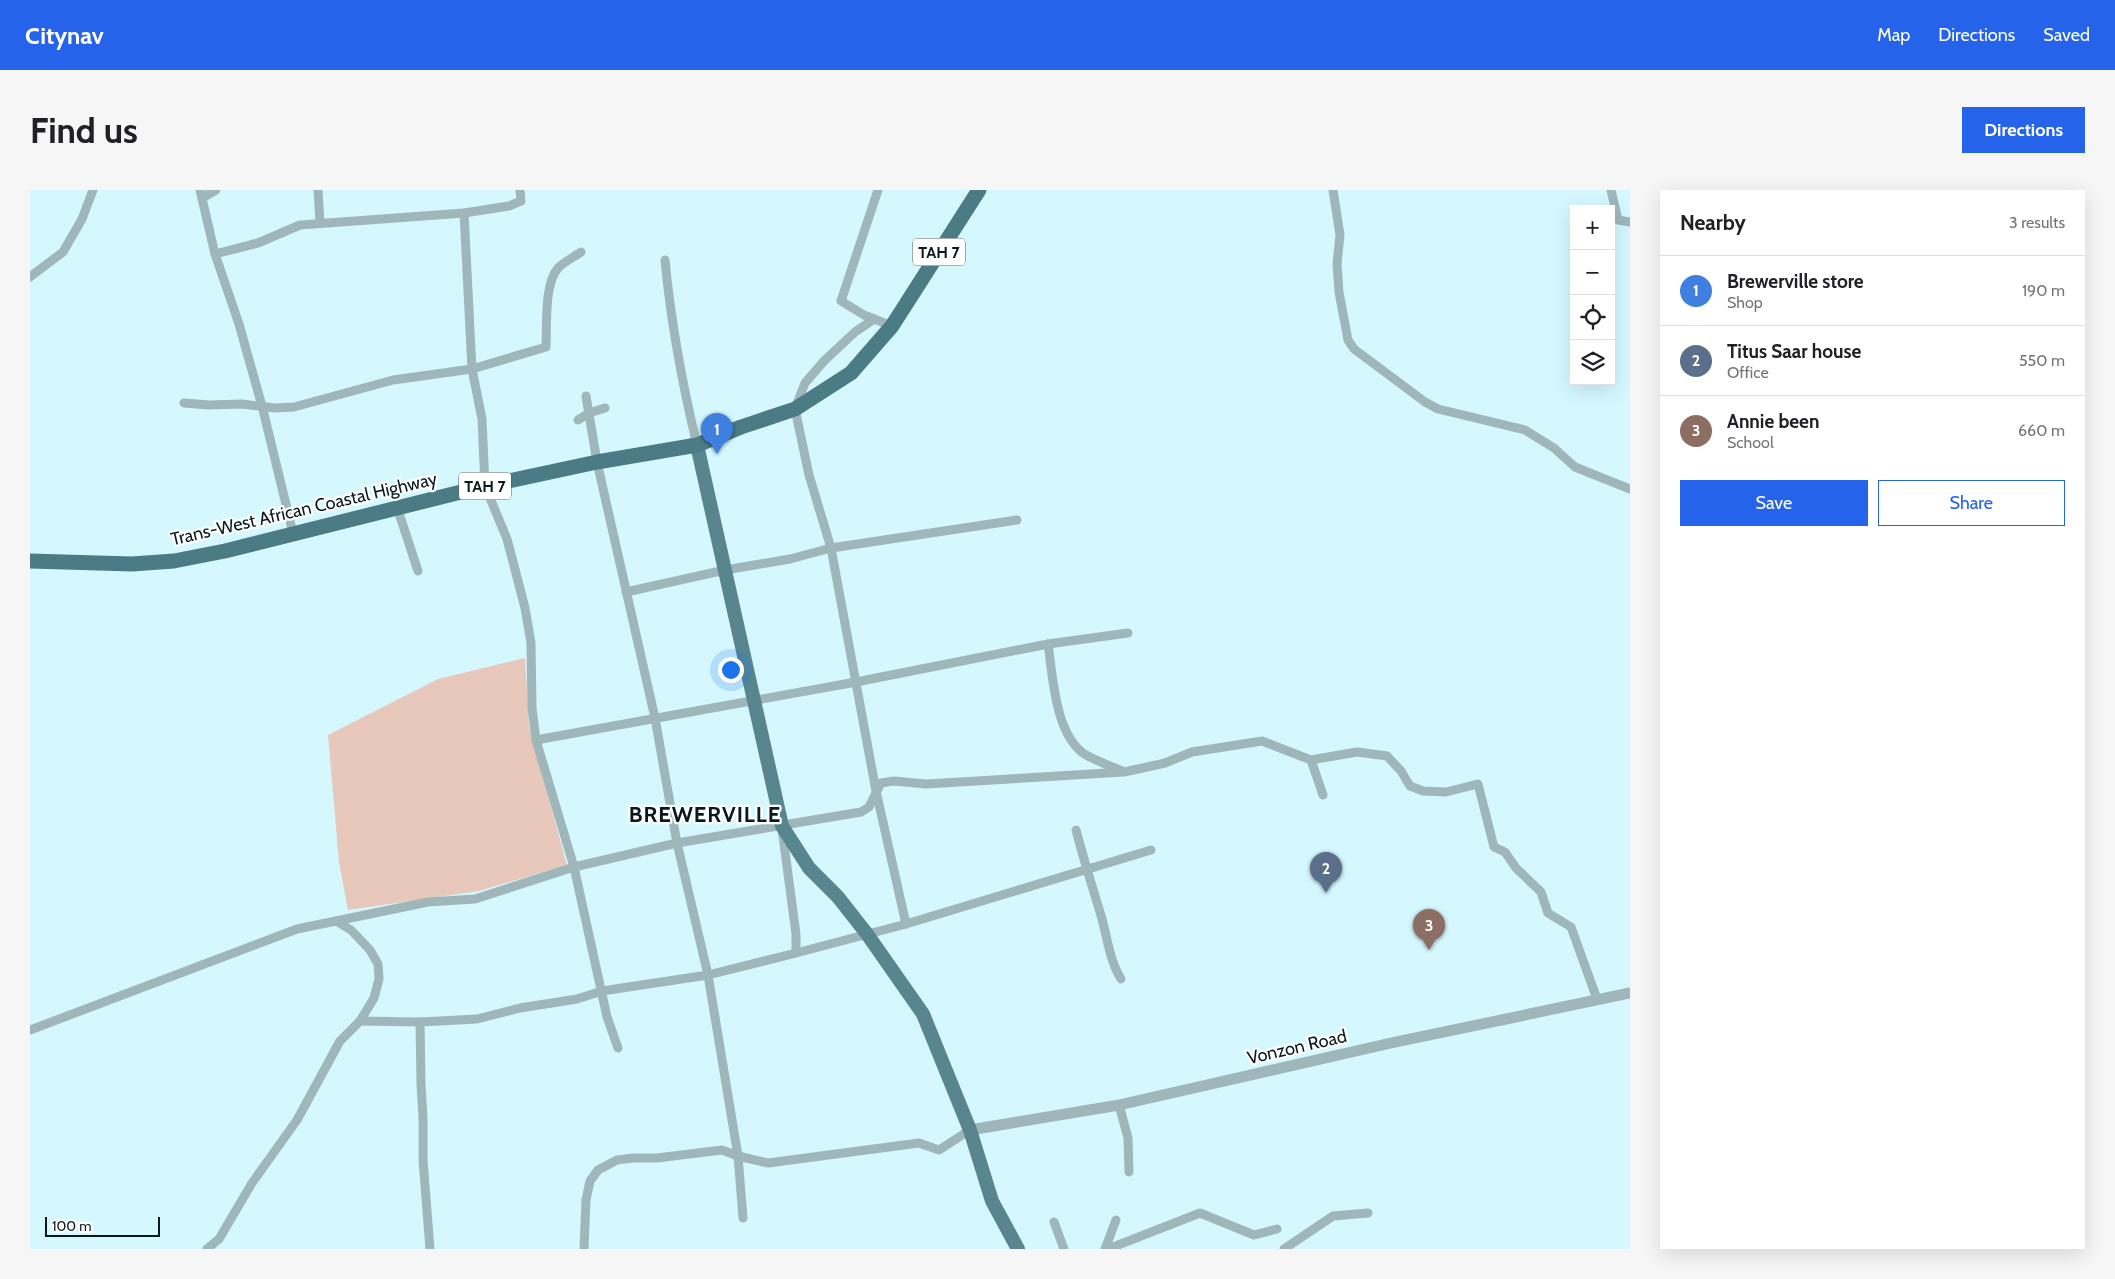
<!DOCTYPE html>
<html lang="en">
<head>
<meta charset="utf-8">
<style>
  :root { --surface:#fff; --page:#f6f6f6; --text:#202124; --muted:#757577; --line:#e0e0e0; --accent:#2563eb }
  body { margin:0; font-family:Cabin,sans-serif; background:var(--page); color:var(--text) }
  .controls { position:absolute; right:15px; top:15px; display:grid; overflow:hidden; border-radius:0px; box-shadow:0 5px 20px #0002 }
  .controls button { width:45px; height:45px; display:grid; place-items:center; padding:0; border:0; border-bottom:1px solid var(--line); background:var(--surface); color:var(--text); font:25px sans-serif }
  .scale { position:absolute; left:15px; bottom:12px; width:115px; box-sizing:border-box; padding-left:5px; border:2px solid #091a1d; border-top:0; font-size:14px; line-height:18px; white-space:nowrap; color:#091a1d; -webkit-text-stroke:4px #fff; paint-order:stroke }
  .you { position:absolute; left:700px; top:479px; width:18px; height:18px; margin:-12px; border:4px solid #fff; border-radius:50%; background:#1a73e8; box-shadow:0 0 0 8px #1a73e833 }
  .badge { display:grid; place-items:center; width:32px; height:32px; border-radius:50%; background:var(--accent); color:#fff; font-size:16px; font-weight:700 }
  .pin { position:absolute; translate:-50% -41px; filter:drop-shadow(0 1px 2px #0008) }
  .pin::after { content:''; position:absolute; top:26px; width:18px; height:15px; background:inherit; clip-path:polygon(0 0,100% 0,50% 100%) }
  .list { margin:0; padding:0; list-style:none }
  h2 { display:flex; justify-content:space-between; align-items:center; height:65px; margin:0; padding:0 20px; font-size:21px }
  h2 small { font-size:16px; font-weight:400; color:var(--muted) }
  .list li { display:grid; grid-template-columns:32px 1fr auto; gap:15px; align-items:center; box-sizing:border-box; height:70px; padding:0 20px; border-top:1px solid var(--line) }
  .list b { display:block; font-size:19px; white-space:nowrap }
  .list p { margin:0; font-size:16px; white-space:nowrap; color:var(--muted) }
  .list em { font-size:16px; font-style:normal; color:var(--muted) }
  .actions { display:flex; gap:10px; padding:15px 20px }
  .actions a { flex:1; padding:11px 0; border:1px solid var(--accent); border-radius:0px; text-align:center; font-size:18px; color:var(--accent) }
  .actions .main { background:var(--accent); color:#fff }
  .icon { flex:none; width:28px; height:28px; fill:none; stroke:currentColor; stroke-width:2; stroke-linecap:round; stroke-linejoin:round }
  .map { position:relative; flex:none; width:1600px; height:1059px; overflow:hidden; border-radius:0px }
  header { display:flex; align-items:center; gap:30px; box-sizing:border-box; height:70px; padding:0 25px; background:var(--accent); color:#fff }
  header strong { font-size:24px }
  nav { display:flex; gap:28px; margin-inline-start:auto; font-size:18px }
  .intro { display:flex; align-items:center; justify-content:space-between; box-sizing:border-box; height:120px; padding:0 30px }
  h1 { margin:0; font-size:35px }
  .button { padding:12px 22px; border-radius:0px; background:var(--accent); color:#fff; font-size:18px; font-weight:700 }
  main { display:flex; gap:30px; padding:0 30px }
  aside { flex:1; background:var(--surface); border-radius:0px; box-shadow:0 5px 20px #0002 }
  .map>svg:first-child { display:block }
</style>
</head>
<body>
<header>
<strong>Citynav</strong>
<nav><a>Map</a><a>Directions</a><a>Saved</a></nav>
</header>
<div class="intro"><h1>Find us</h1><a class="button">Directions</a></div>
<main>
<div class="map">
<svg width="1600" height="1059" viewBox="0 0 1600 1059">
  <rect width="100%" height="100%" fill="#d5f8ff"/>
  <polygon fill="#e7c8bb" points="495,468 499,537 537,675 449,701 318,720 309,672 298,545 408,489"/>
  <g fill="none" stroke-linecap="round" stroke-linejoin="round">
    <g stroke="#9fb7bb" stroke-width="9">
      <polyline points="170,0 185,64 209,134 232,216 263,343"/>
      <polyline points="288,0 290,33"/>
      <polyline points="848,0 811,111 834,125 862,136"/>
      <polyline points="1303,0 1310,45 1307,74 1309,102 1318,150 1324,159 1395,212 1408,219 1495,240 1524,258 1545,277 1600,299"/>
      <polyline points="1581,0 1588,30 1600,32"/>
      <polyline points="172,8 186,0"/>
      <polyline points="434,23 442,179 452,229 455,296 477,349 495,418 501,453 502,518 506,550 544,677 577,827 588,858"/>
      <polyline points="185,64 228,53 270,35 434,23 479,16 491,11 490,0"/>
      <path d="M635,70C641,133 652,193 667,255"/>
      <polyline points="0,87 33,62 52,29 63,0"/>
      <polyline points="556,206 567,272 625,528 647,653 678,785 708,966"/>
      <path d="M154,213L179,215L212,214L245,218L264,217L363,190L442,179L516,157C517,136 514,94 528,78C534,72 544,67 551,62"/>
      <polyline points="548,230 559,223 575,218"/>
      <polyline points="367,317 388,381"/>
      <polyline points="596,402 695,380 760,369 801,358 987,330"/>
      <path d="M1018,454C1023,487 1025,546 1056,565C1067,571 1080,576 1092,581"/>
      <polyline points="506,550 826,492 1018,454 1098,443"/>
      <polyline points="1281,570 1293,605"/>
      <path d="M1046,640C1053,667 1061,692 1069,719C1077,742 1078,768 1091,789"/>
      <polyline points="876,734 1121,660"/>
      <polyline points="766,763 876,734 846,601 801,358 779,285 765,219 775,193 794,171 825,142 844,129"/>
      <polyline points="330,831 390,832 447,829 490,818 547,809 572,801 678,785 766,763 766,744 752,639"/>
      <polyline points="390,832 391,895 393,927 393,970 400,1059"/>
      <polyline points="0,840 267,739 398,712 445,709 544,677 647,653 831,622 839,617 851,593 864,591 896,594 1094,582 1135,573 1162,562 1232,551 1281,570 1327,562 1357,566 1371,581 1380,596 1393,601 1416,602 1448,594 1464,657 1475,662 1486,678 1511,702 1518,723 1541,737 1567,809"/>
      <polyline points="1089,915 1098,948 1099,982"/>
      <polyline points="713,1028 708,966 738,973 889,953 909,960 940,940"/>
      <polyline points="1024,1032 1034,1059"/>
      <polyline points="177,1059 189,1049 222,993 267,930 310,851 330,831 344,808 349,789 348,774 340,760 321,740 306,731"/>
      <polyline points="554,1059 556,1010 560,991 568,980 587,970 603,968 627,968 692,960 708,966"/>
      <polyline points="1075,1059 1086,1030"/>
      <polyline points="1078,1059 1170,1023 1224,1045 1247,1039"/>
      <polyline points="1254,1059 1303,1026 1338,1023"/>
    </g>
    <polyline stroke="#9fb7bb" stroke-width="11" points="940,940 1089,915 1361,853 1600,803"/>
    <polyline stroke="#59858e" stroke-width="14" points="667,255 752,636 779,678 808,707 837,744 893,824 940,940 962,1011 988,1059"/>
    <polyline stroke="#4b7c86" stroke-width="15" points="0,371 102,374 144,371 195,361 455,296 567,272 667,255 711,237 765,219 821,183 862,136 949,0"/>
  </g>
  <g text-anchor="middle" stroke-width="4.5" stroke-linejoin="round" paint-order="stroke">
    <g fill="#fff" stroke="#535f61" stroke-width="1">
      <rect x="883" y="48.5" width="52" height="27" rx="4"/>
      <rect x="429" y="282.5" width="52" height="27" rx="4"/>
    </g>
    <g font-size="16" font-weight="bold" fill="#091a1d">
      <text x="909" y="68">TAH 7</text>
      <text x="455" y="302">TAH 7</text>
    </g>
    <g font-size="18" fill="#091a1d" stroke="#fff">
      <text transform="translate(274 319) rotate(-13)" y="6">Trans-West African Coastal Highway</text>
      <text transform="translate(1267 857) rotate(-13)" y="6">Vonzon Road</text>
    </g>
    <g font-size="22" font-weight="bold" letter-spacing="1" fill="#091a1d" stroke="#fff">
      <text x="675" y="632">BREWERVILLE</text>
    </g>
  </g>
</svg>
<div class="controls">
<button>+</button>
<button>−</button>
<button><svg class="icon" aria-label="locate" viewBox="0 0 24 24"><circle cx="12" cy="12" r="6"/><path d="M12 2v4M12 18v4M2 12h4M18 12h4"/></svg></button>
<button><svg class="icon" aria-label="layers" viewBox="0 0 24 24"><path d="M12 4l9 5-9 5-9-5zM3 14l9 5 9-5"/></svg></button>
</div>
<div class="scale">100 m</div>
<div class="you"></div>
<div class="pin badge" style="left:687px;top:264px;background:#3f7fe0">1</div>
<div class="pin badge" style="left:1296px;top:703px;background:#5c6f8a">2</div>
<div class="pin badge" style="left:1399px;top:760px;background:#8d6e63">3</div>
</div>
<aside>
<h2>Nearby<small>3 results</small></h2>
<ul class="list">
<li><span class="badge" style="background:#3f7fe0">1</span><div><b>Brewerville store</b><p>Shop</p></div><em>190 m</em></li>
<li><span class="badge" style="background:#5c6f8a">2</span><div><b>Titus Saar house</b><p>Office</p></div><em>550 m</em></li>
<li><span class="badge" style="background:#8d6e63">3</span><div><b>Annie been</b><p>School</p></div><em>660 m</em></li>
</ul>
<div class="actions"><a class="main">Save</a><a>Share</a></div>
</aside>
</main>
</body>
</html>
